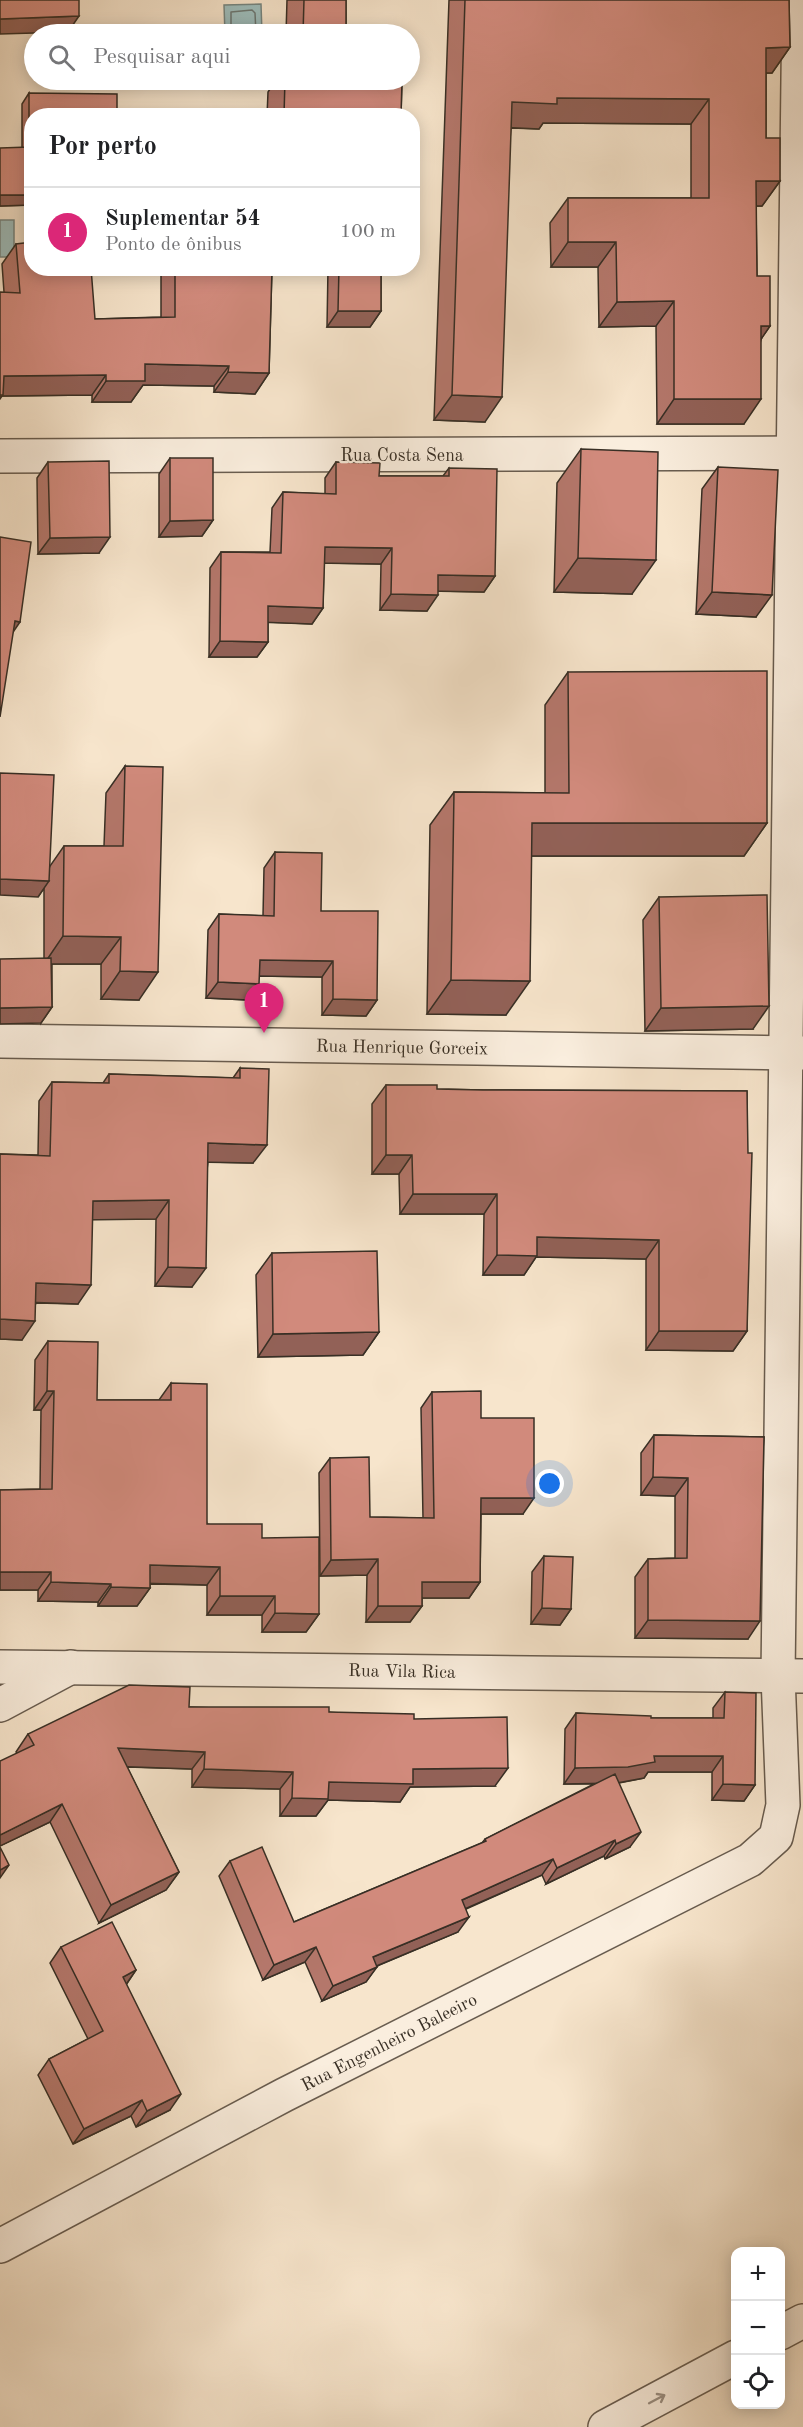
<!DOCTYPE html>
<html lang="pt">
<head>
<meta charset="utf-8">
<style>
  :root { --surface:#fff; --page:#f6f6f6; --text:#202124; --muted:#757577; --line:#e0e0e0; --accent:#db2777 }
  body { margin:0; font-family:"Old Standard TT",serif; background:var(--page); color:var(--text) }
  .controls { position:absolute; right:18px; bottom:18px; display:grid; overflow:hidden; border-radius:12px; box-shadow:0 3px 15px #0003 }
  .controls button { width:54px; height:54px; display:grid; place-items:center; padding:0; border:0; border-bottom:2px solid var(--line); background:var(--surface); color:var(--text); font:30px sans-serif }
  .you { position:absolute; left:550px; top:1484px; width:21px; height:21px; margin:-15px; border:4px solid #fff; border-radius:50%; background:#1a73e8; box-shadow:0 0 0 9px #1a73e833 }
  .badge { display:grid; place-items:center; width:39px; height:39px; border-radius:50%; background:var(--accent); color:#fff; font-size:20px; font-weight:700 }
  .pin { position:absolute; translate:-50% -50px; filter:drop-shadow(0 2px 3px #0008) }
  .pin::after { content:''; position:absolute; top:32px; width:21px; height:18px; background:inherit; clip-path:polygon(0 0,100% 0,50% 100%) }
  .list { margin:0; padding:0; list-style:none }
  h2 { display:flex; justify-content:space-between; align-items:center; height:78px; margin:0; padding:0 24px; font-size:26px }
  h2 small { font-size:20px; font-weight:400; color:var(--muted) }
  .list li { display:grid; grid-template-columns:39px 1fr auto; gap:18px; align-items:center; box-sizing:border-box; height:90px; padding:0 24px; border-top:2px solid var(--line) }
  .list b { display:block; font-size:22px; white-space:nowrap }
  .list p { margin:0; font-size:20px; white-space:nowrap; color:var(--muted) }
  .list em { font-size:20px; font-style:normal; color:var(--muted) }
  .icon { flex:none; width:33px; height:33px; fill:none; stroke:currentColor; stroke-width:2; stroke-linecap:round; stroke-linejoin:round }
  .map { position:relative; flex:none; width:803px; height:2427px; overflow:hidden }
  .search { position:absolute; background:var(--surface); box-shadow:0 3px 15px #0003; left:24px; top:24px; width:396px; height:66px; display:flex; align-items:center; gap:15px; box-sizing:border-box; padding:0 21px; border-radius:33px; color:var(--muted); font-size:22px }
  .panel { position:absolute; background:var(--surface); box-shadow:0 3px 15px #0003; left:24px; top:108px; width:396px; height:168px; border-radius:24px }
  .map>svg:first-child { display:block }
</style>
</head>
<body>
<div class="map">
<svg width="803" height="2427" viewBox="0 0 803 2427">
  <rect width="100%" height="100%" fill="#f7e5cc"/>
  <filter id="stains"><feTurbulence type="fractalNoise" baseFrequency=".00333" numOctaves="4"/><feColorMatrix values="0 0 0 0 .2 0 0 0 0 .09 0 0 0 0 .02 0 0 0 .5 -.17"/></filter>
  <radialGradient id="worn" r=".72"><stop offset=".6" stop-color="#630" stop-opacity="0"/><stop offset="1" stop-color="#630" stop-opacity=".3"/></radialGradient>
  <g fill="#9ebebd" stroke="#758580" stroke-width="1.5">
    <polygon points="261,4 262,34 225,34 224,5"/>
    <rect x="0" y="220" width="14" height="37"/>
  </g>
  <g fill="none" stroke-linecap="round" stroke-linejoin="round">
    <polyline stroke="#6b7671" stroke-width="1.5" points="231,34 231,12 252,10 255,13 256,34"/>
    <g stroke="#685c4f" stroke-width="36">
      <g id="minor">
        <polyline points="0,456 803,453"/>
        <polyline points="0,1041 803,1053"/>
        <polyline points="0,1705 71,1667"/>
        <polyline points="0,2246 284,2095 750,1860 776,1837 783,1805 778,1676 799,0"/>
        <polyline points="780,2333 803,2321"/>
        <polyline points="605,2427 736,2357"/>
      </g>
    </g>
    <g stroke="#685c4f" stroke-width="36">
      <polyline id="tertiary" points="0,1667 803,1676"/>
    </g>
    <use href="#minor" stroke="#faeede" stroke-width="33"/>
    <use href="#tertiary" stroke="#faeede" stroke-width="33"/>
  </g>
  <g fill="#b4776b" stroke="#382f25" stroke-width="1.5">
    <polygon points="287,0 346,0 346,34 286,34"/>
    <polygon points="449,0 789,0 790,47 772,73 766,73 766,138 780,181 762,206 756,206 757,276 770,326 761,339 744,424 657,424 656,326 599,327 598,267 551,267 550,223 568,198 691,198 691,124 543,123 539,129 511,128 485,422 434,420"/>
    <polygon points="276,80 402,80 401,116 267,116 268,92"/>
    <polygon points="29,93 32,116 32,205 0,206 22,147 22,104"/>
    <polygon points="16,244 95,319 161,317 161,268 272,268 269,373 255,394 214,392 214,386 143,385 131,402 92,402 92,395 2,396 4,292 2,264"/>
    <polygon points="328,268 381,268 381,311 370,327 327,327"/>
    <polygon points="581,449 632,594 554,592 557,483"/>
    <polygon points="170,458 213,520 202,536 159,537 159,474"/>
    <polygon points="48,462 99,553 38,554 37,478"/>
    <polygon points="336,462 379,476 443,476 449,468 495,576 484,592 438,591 427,611 380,610 381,564 324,563 323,608 312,624 268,622 268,642 257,657 209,657 210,568 221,552 270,552 272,508 283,492 325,494 325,478"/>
    <polygon points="718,467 756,617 696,614 702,489"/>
    <polygon points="568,672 767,823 744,856 531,856 506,1015 427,1014 430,825 454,792 545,793 545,705"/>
    <polygon points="125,766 139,1000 101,999 101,964 52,964 52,1007 41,1023 44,958 44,888 38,897 50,866 64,846 104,846 106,793"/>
    <polygon points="275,852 321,911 377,1000 366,1016 322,1015 322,977 259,976 248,1000 206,998 208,930 219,914 263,916 264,868"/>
    <polygon points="659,897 753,1029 645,1031 643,920"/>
    <polygon points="240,1068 253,1163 208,1162 192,1287 155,1286 156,1219 92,1219 78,1304 36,1303 22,1340 0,1339 0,1154 38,1155 39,1101 52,1082 103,1083 109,1074 233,1078"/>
    <polygon points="386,1085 437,1089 483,1090 747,1091 747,1331 733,1351 646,1350 646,1259 536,1257 524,1275 483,1275 484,1214 400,1214 399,1174 372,1174 372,1104"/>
    <polygon points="272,1253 379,1332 363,1355 258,1357 256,1275"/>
    <polygon points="48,1341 97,1400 159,1400 171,1383 207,1524 262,1538 319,1614 306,1632 262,1632 262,1615 207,1615 207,1585 150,1584 150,1588 137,1606 98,1606 98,1602 38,1601 38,1590 0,1590 0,1490 40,1489 41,1410 34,1410 35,1360"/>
    <polygon points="432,1392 481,1418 523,1514 481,1514 480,1582 469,1598 422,1598 422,1606 410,1622 366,1622 367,1575 320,1576 319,1473 330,1458 370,1517 423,1518 421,1408"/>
    <polygon points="654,1435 764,1437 748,1639 635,1638 635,1577 648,1559 675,1558 675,1496 641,1495 641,1453"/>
    <polygon points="544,1556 571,1609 560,1625 531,1624 532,1572"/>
    <polygon points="725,1692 755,1785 744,1801 712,1800 712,1772 648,1772 644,1778 619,1783 630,1847 605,1859 604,1856 546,1884 542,1875 466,1909 458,1932 377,1966 366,1982 322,2001 305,1962 263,1980 219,1876 230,1861 294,1922 482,1843 485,1839 594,1784 564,1784 565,1729 576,1713 651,1718 713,1718 713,1708"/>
    <polygon points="189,1707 329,1712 414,1719 495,1786 410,1787 400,1802 328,1800 316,1816 280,1816 280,1789 192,1787 192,1769 127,1767 179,1872 166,1890 99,1923 50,1822 0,1846 17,1753 16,1752 28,1734"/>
    <polygon points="61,1947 136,1970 126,1985 170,2110 136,2127 131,2116 73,2144 38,2075 49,2059 88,2039 50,1963"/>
  </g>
  <g fill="#926157" stroke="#382f25" stroke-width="1.5">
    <polygon points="79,16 68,32 0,34 0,19"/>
    <polygon points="790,47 772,73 748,73 766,48"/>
    <polygon points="557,98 709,99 691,124 543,123 539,129 494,127 512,102"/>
    <polygon points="756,181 780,181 762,206 739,206"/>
    <polygon points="0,195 32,195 32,205 0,206"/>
    <polygon points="568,242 616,242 598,267 551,267"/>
    <polygon points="674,301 656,326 599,327 617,302"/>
    <polygon points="338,311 381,311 370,327 327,327"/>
    <polygon points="761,326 770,326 753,351"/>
    <polygon points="145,364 229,366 214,386 143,385 131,402 92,402 106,381"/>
    <polygon points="228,372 269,373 255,394 214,392"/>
    <polygon points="106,375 92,395 2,396 0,399 0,382 4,376"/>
    <polygon points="452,395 502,397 485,422 434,420"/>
    <polygon points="674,399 761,399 744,424 657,424"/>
    <polygon points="213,520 202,536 159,537 170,521"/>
    <polygon points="110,537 99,553 38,554 50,538"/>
    <polygon points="325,547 392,548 381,564 314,563"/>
    <polygon points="578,558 656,560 632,594 554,592"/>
    <polygon points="438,575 495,576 484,592 427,591"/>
    <polygon points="712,592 772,595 756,617 696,614"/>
    <polygon points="391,594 438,595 427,611 380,610"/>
    <polygon points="268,606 323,608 312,624 257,622"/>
    <polygon points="15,621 20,622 9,638"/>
    <polygon points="220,641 268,642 257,657 209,657"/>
    <polygon points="532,823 767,823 744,856 509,856"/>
    <polygon points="0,879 49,881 38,897 0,895"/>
    <polygon points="63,936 121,937 101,964 44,964"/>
    <polygon points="260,960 333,961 322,977 249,976"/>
    <polygon points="120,971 158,972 139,1000 101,999"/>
    <polygon points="451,980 530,981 506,1015 427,1014"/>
    <polygon points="218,982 259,984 248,1000 206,998"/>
    <polygon points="333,999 377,1000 366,1016 322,1015"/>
    <polygon points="769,1006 753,1029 645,1031 661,1008"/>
    <polygon points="52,1007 41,1023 0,1024 0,1008"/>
    <polygon points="208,1143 267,1145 253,1163 195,1162"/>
    <polygon points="386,1155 412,1155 399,1174 372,1174"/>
    <polygon points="413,1194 497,1194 484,1214 400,1214"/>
    <polygon points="169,1200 156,1219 79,1220 93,1201"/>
    <polygon points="537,1237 659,1240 646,1259 536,1257 524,1275 483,1275 497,1255"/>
    <polygon points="168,1267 206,1268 192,1287 155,1286"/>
    <polygon points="36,1283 91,1285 78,1304 23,1302"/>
    <polygon points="0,1319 35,1321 22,1340 0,1339"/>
    <polygon points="659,1331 747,1331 733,1351 646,1350"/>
    <polygon points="379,1332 363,1355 258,1357 273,1334"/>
    <polygon points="47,1391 54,1391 41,1410 34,1410"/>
    <polygon points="653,1477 688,1478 675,1496 641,1495"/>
    <polygon points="481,1498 534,1498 523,1514 470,1514"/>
    <polygon points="378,1559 367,1575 320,1576 331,1560"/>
    <polygon points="150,1565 220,1567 207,1585 137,1583"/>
    <polygon points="0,1572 51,1572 38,1590 0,1590"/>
    <polygon points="51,1582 111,1584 98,1602 38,1601"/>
    <polygon points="422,1582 480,1582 469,1598 411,1598"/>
    <polygon points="111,1587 150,1588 137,1606 98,1606"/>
    <polygon points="220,1596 275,1596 262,1615 207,1615"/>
    <polygon points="378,1606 422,1606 410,1622 366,1622"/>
    <polygon points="542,1608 571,1609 560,1625 531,1624"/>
    <polygon points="275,1613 319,1614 306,1632 262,1632"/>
    <polygon points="648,1620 760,1621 748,1639 635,1638"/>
    <polygon points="118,1748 205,1752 192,1769 106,1766"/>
    <polygon points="654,1756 723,1756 712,1772 648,1772 644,1778 617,1783 564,1784 575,1768"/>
    <polygon points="508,1768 495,1786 410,1787 400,1802 328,1800 316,1816 280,1816 292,1798 329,1782 413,1769"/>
    <polygon points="204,1769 293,1772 280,1789 192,1787"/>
    <polygon points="723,1784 755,1785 744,1801 712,1800"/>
    <polygon points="62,1804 50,1822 0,1846 0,1835"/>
    <polygon points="641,1832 630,1847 605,1859 616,1844"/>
    <polygon points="615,1840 604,1856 546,1884 557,1868"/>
    <polygon points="553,1859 542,1875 451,1915 462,1900"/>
    <polygon points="9,1865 0,1878 0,1870"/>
    <polygon points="179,1872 166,1890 99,1923 111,1905"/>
    <polygon points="469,1917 458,1932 362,1972 373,1957"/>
    <polygon points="316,1947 305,1962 263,1980 274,1965"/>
    <polygon points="377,1967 366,1982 322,2001 333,1986"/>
    <polygon points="136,1970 125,1986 123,1977"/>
    <polygon points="181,2094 170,2110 136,2127 147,2111"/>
    <polygon points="142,2100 131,2116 73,2144 84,2129"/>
  </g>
  <g fill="#d18a7c" stroke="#382f25" stroke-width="1.5">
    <polygon points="0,0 79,0 79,16 0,19"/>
    <polygon points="304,0 346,0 346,34 303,34"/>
    <polygon points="465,0 789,0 790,47 766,48 766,138 780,138 780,181 756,181 757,276 770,276 770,326 761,326 761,399 674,399 674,301 617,302 616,242 568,242 568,198 709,198 709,99 557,98 557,104 512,102 502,397 452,395"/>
    <polygon points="285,80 402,80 401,116 284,115"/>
    <polygon points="29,93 117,94 117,116 32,116 32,195 0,195 0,148 29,147"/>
    <polygon points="32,242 32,268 91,268 95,319 175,317 175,268 272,268 269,373 228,372 229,366 145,364 145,381 106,381 106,375 4,376 3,395 0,395 0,292 20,293 16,244"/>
    <polygon points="339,268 381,268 381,311 338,311"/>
    <polygon points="581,449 658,452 656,560 578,558"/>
    <polygon points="170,458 213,458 213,520 170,521"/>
    <polygon points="109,461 110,537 50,538 48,462"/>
    <polygon points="336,462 380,463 379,476 449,476 449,468 497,469 495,576 438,575 438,595 391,594 392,548 325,547 323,608 268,606 268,642 220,641 221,552 281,553 283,492 336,494"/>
    <polygon points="718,467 778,470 772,595 712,592"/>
    <polygon points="0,537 31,542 20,622 15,621 0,717"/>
    <polygon points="767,671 767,823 532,823 530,981 451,980 454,792 569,793 568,672"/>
    <polygon points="125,766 163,767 158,972 120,971 121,937 63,936 64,846 123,846"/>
    <polygon points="0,773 54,775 49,881 0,879"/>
    <polygon points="275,852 322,853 321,911 378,911 377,1000 333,999 333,961 260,960 259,984 218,982 219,914 274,916"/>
    <polygon points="767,895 769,1006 661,1008 659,897"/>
    <polygon points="51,958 52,1007 0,1008 0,959"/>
    <polygon points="240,1068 269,1069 267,1145 208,1143 206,1268 168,1267 169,1200 93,1201 91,1285 36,1283 35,1321 0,1319 0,1154 50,1156 52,1082 109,1083 109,1074 240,1078"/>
    <polygon points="386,1085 437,1085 437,1089 483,1090 747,1091 748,1153 752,1153 747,1331 659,1331 659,1240 537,1237 537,1256 497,1255 497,1194 413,1194 412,1155 386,1155"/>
    <polygon points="377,1251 379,1332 273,1334 272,1253"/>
    <polygon points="48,1341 98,1342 97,1400 171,1400 171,1383 207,1384 207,1524 262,1524 262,1538 319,1537 319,1614 275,1613 275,1596 220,1596 220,1567 150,1565 150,1588 111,1587 111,1584 51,1582 51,1572 0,1572 0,1490 52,1489 54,1391 47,1391"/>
    <polygon points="481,1391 481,1418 534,1418 534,1498 481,1498 480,1582 422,1582 422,1606 378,1606 378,1559 331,1560 330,1458 369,1457 370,1517 434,1518 432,1392"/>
    <polygon points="654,1435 764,1437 760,1621 648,1620 648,1559 687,1558 688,1478 653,1477"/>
    <polygon points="544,1556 573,1557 571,1609 542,1608"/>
    <polygon points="129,1685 190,1687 189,1707 329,1707 329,1712 414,1714 414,1719 507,1717 508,1768 413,1769 413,1784 329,1782 328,1799 292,1798 293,1772 204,1769 205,1752 118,1748 179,1872 111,1905 62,1804 0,1835 0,1761 34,1745 28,1734"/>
    <polygon points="725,1692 756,1693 755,1785 723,1784 723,1756 654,1756 655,1762 628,1767 575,1768 576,1713 651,1716 651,1718 724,1718"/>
    <polygon points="615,1774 641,1832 616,1844 615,1840 557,1868 553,1859 462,1900 469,1917 373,1957 377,1967 333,1986 316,1947 274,1965 230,1861 262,1847 294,1922 486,1841 485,1839"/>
    <polygon points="0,1847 9,1865 0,1870"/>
    <polygon points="112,1922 136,1970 123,1977 181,2094 147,2111 142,2100 84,2129 49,2059 103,2031 61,1947"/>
  </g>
  <defs><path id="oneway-shaft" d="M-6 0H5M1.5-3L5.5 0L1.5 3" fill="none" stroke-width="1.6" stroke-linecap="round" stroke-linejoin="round" transform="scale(1.5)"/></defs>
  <use stroke="#998e82" href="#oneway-shaft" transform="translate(657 2399) rotate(-28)"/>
  <g text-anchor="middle" stroke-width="4.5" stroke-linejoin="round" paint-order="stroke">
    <g font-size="18" fill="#382f25" stroke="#faeede">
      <text x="402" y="461">Rua Costa Sena</text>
      <text transform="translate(402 1047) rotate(1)" y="6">Rua Henrique Gorceix</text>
      <text transform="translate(402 1671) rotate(1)" y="6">Rua Vila Rica</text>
      <text transform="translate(389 2042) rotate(-27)" y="6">Rua Engenheiro Baleeiro</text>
    </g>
  </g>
  <rect width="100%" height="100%" filter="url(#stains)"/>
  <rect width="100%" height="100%" fill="url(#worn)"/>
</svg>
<div class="controls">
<button>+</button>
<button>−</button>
<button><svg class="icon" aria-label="locate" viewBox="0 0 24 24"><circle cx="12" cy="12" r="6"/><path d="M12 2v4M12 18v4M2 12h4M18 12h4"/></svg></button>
</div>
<div class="you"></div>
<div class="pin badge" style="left:264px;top:1033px">1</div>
<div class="search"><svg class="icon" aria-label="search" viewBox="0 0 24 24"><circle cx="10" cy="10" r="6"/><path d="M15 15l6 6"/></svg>Pesquisar aqui</div>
<section class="panel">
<h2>Por perto<small></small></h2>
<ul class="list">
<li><span class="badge">1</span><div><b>Suplementar 54</b><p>Ponto de ônibus</p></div><em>100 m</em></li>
</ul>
</section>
</div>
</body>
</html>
